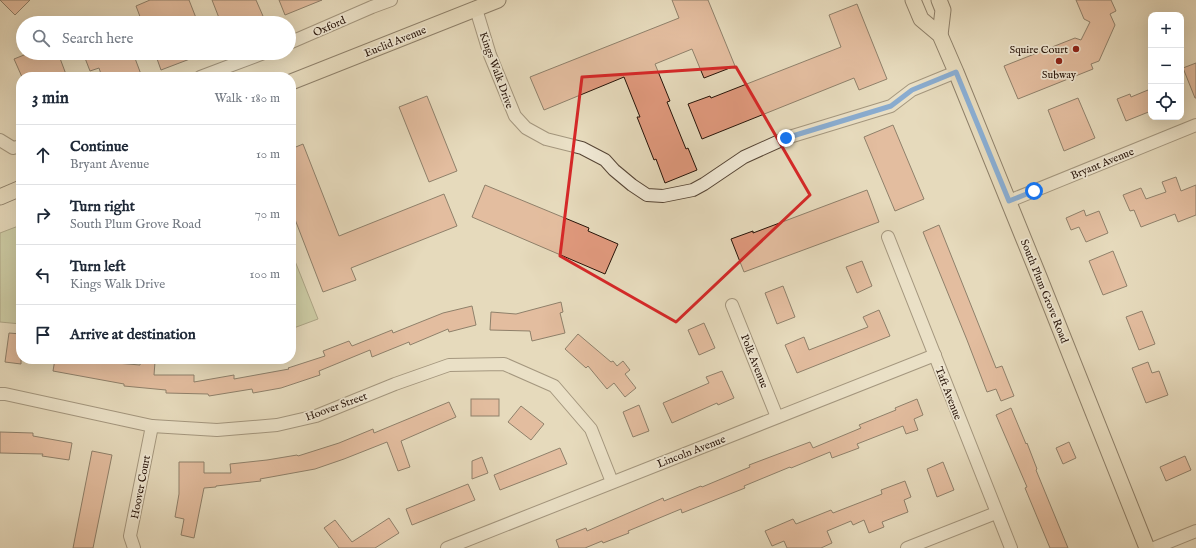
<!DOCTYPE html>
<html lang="en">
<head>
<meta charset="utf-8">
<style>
  :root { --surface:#fff; --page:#f6f6f7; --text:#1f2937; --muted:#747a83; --line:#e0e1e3 }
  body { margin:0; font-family:"IM FELL English",serif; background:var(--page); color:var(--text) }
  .controls { position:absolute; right:12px; top:12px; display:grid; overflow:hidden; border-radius:8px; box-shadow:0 4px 16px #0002 }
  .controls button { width:36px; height:36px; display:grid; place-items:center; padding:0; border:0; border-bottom:1px solid var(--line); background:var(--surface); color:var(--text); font:20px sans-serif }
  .stop { position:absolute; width:12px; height:12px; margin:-9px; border:3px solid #1a73e8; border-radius:50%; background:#fff }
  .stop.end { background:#1a73e8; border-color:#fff; box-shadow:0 1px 4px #0008 }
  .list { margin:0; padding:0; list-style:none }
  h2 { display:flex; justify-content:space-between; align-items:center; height:52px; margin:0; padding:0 16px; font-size:17px }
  h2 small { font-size:13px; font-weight:400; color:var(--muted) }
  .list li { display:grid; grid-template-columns:26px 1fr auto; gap:12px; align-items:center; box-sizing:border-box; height:60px; padding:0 16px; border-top:1px solid var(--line) }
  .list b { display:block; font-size:15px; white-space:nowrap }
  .list p { margin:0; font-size:13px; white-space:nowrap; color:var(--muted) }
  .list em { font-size:13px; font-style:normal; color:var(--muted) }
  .icon { flex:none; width:22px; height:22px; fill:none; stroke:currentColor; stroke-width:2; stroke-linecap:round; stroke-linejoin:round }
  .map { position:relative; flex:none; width:1196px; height:548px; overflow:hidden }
  .search { position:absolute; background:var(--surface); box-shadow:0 4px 16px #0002; left:16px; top:16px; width:280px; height:44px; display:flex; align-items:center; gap:10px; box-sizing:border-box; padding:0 14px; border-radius:22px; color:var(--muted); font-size:15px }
  .panel { position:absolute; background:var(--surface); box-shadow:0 4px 16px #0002; left:16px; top:72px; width:280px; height:292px; border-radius:16px }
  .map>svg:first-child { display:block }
</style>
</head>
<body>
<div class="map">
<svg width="1196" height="548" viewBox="0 0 1196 548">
  <rect width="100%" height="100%" fill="#e6dabc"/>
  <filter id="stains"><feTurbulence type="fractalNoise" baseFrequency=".005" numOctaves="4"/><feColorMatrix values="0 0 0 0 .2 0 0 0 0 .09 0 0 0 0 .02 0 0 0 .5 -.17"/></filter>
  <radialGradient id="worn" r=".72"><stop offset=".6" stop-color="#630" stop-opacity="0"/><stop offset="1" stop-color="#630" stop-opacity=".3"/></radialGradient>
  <g fill="#b4c091" stroke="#6d6a4c">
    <polygon points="21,225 21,324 0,322 0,233"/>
    <polygon points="291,251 318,319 291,329"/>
  </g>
  <g fill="#e0997d" stroke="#261308">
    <polygon points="0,0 30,0 15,15"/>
    <polygon points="150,0 189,0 198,23 155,23 153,18 142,22 136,6"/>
    <polygon points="212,0 256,0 266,23 221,23"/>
    <polygon points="279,0 322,0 285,15"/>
    <polygon points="672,0 708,0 735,66 704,78 692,49 655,64 670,101 667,102 686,149 688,148 697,170 665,183 656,159 654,160 637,117 640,117 624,77 544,110 530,77 679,18"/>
    <polygon points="1076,0 1111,0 1116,11 1110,14 1115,25 1099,61 1091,64 1093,69 1018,99 1004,66 1075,38 1081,40 1090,22 1084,19"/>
    <polygon points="857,4 887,79 859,90 854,78 702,139 688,104 710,96 711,98 841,47 829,15"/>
    <polygon points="29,53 58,53 67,77 22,77 14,59"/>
    <polygon points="83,53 133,53 142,77 102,77 99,68 90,71"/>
    <polygon points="165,53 203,53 203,54 161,70 156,56"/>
    <polygon points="1196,63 1196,98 1195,98 1183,68"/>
    <polygon points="1148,90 1151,97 1151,111 1126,121 1117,99 1130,94 1131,97"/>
    <polygon points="427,96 457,171 429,182 399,107"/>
    <polygon points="1078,98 1095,138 1064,151 1048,110"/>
    <polygon points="893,125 924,199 895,211 864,137"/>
    <polygon points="303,144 339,236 444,194 457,226 351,268 356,280 323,292 291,209 291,149"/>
    <polygon points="1176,177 1181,191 1196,185 1196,215 1178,222 1175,214 1141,227 1134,210 1130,211 1123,195 1141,188 1146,199 1166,192 1162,182"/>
    <polygon points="485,185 589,228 588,231 618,244 605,274 472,217"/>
    <polygon points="867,190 879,222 744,272 731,239 753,231 753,233"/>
    <polygon points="1084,210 1086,216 1099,211 1108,233 1086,242 1079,227 1071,230 1066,218"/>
    <polygon points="939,225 996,368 1002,366 1014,396 1001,401 996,389 987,392 967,340 923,232"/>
    <polygon points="1113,251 1127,286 1103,295 1089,261"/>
    <polygon points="862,261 872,286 857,293 846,267"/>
    <polygon points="783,286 795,317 777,324 765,293"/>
    <polygon points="561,302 563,312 560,313 565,333 532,341 530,331 490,330 491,312 516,314"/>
    <polygon points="472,306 476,325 449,332 448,329 410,345 409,342 372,357 370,350 319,371 320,375 281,388 253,393 252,389 209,396 208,394 166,393 166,390 124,386 124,384 53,371 55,359 96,359 116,363 140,365 141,361 155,362 154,375 194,375 194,382 234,375 234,379 289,369 288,368 325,356 323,351 349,341 352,346 392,330 393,333 443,313"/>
    <polygon points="879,310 890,336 797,373 785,345 804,337 809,350 868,327 863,317"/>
    <polygon points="1142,311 1155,344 1139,350 1126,317"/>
    <polygon points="704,323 715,348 699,355 688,330"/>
    <polygon points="9,333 21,334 21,364 5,362"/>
    <polygon points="578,334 611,362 613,361 617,366 623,361 630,370 625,374 636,388 625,397 614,383 607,389 588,366 586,368 565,349"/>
    <polygon points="1148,362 1152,373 1159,371 1168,395 1146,403 1132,368"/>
    <polygon points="722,371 734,398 718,405 717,403 672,423 663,403 709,383 706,377"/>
    <rect x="471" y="399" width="28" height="17"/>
    <polygon points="917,399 923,415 914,419 918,430 906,434 903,426 857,444 859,448 832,458 830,452 791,468 790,467 744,486 745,488 682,513 681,509 628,531 629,533 603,543 602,541 585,548 559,548 556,540 586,528 587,531 663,498 664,501 701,486 702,487 750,467 749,465 810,442 813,448 861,428 859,425 896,410 895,408"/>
    <polygon points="449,402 456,417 401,441 410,467 398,471 387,442 344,459 315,469 260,479 261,481 216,486 216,487 204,488 194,538 181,535 184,519 175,517 179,494 179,462 204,462 204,473 231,473 230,464 267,460 297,455 298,456 339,443 373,429 374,433"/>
    <polygon points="639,405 649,431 633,437 623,412"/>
    <polygon points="521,406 544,424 531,440 508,422"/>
    <polygon points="1011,408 1026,444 1027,443 1037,469 1036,470 1068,548 1050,548 1025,488 1027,487 996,415"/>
    <polygon points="0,432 33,433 33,436 72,443 69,460 42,456 43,454 0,453"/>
    <polygon points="1069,442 1076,458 1063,464 1056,448"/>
    <polygon points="560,448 567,464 500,490 494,475"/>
    <polygon points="92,451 112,455 93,548 73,548"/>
    <polygon points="1185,456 1191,470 1166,481 1160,467"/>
    <polygon points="482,457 488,473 472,479 472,461"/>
    <polygon points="943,462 954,490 937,497 927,469"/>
    <polygon points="905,481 911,497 904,500 908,512 882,522 884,527 869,533 864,520 853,525 851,521 827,531 832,543 821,548 787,548 784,541 772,546 765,531 793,519 796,524 831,510 833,513 882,494 881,490"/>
    <polygon points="468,484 475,500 412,525 406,509"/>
    <polygon points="389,518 399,533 375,548 339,548 324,528 335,520 352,542"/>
  </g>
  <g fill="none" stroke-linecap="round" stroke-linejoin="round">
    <g stroke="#564535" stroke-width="14">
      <g id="minor">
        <polyline points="476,9 490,55 515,116 526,128 546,139 582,148 605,160 614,170 632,185 647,195 663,196 693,190 704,184 744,157 786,138 891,106 912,90 956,72"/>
        <polyline points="289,43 372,7 391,0"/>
        <polyline points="200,77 264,53"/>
        <polyline points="0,140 13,148 21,146"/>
        <polyline points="1009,201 1196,125"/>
        <polyline points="888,237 1011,548"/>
        <polyline points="732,305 777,417"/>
        <polyline points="0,394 5,394 152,426 217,430 277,425 316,416 395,384 449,365 504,364 554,386 591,429 612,482"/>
        <polyline points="134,548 130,536 152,426"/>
        <polyline points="447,548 935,355"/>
        <polyline points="907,548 996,513"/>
        <polyline points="1154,548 1196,531"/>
      </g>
    </g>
    <g stroke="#261308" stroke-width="17">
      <g id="major">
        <polyline points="913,0 921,19 940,35 956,72 1040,279 1147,548"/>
        <polyline points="939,0 943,10 940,35"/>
        <polyline points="291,82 498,0"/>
        <polyline points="0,197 21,188"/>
      </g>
    </g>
    <use href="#minor" stroke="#efe7d3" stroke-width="12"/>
    <use href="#major" stroke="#e6dabc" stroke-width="15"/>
  </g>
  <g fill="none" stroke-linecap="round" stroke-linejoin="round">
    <polyline stroke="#1a73e8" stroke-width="5" points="786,138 891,106 912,90 956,72 1009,201 1034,191"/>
  </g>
  <path d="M0 0H1196V548H0ZM736,67L810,195L676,322L560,256L582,77Z" fill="#e6dabc" fill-opacity=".55" fill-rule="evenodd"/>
  <path fill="none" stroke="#d62828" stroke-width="3" stroke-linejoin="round" d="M736,67L810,195L676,322L560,256L582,77Z"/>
  <g fill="#8f2418" stroke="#efe7d3" stroke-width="1.5">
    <circle cx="1076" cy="49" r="4"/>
    <circle cx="1059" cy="61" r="4"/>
  </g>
  <g text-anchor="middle" stroke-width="3.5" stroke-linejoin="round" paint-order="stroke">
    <g font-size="11" fill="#261308" stroke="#efe7d3">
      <text transform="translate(329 26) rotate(-24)" y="4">Oxford</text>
      <text transform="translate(395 41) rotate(-22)" y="4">Euclid Avenue</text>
      <text transform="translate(497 70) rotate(70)" y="4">Kings Walk Drive</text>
      <text transform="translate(1102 163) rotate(-22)" y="4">Bryant Avenue</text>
      <text transform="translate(1045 291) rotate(68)" y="4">South Plum Grove Road</text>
      <text transform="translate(755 361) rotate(68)" y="4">Polk Avenue</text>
      <text transform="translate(949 393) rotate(69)" y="4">Taft Avenue</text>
      <text transform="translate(336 406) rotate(-20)" y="4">Hoover Street</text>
      <text transform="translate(691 451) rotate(-21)" y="4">Lincoln Avenue</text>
      <text transform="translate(140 487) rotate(-79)" y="4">Hoover Court</text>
    </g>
    <g font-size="11" fill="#261308" stroke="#efe7d3" text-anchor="end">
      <text x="1068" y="53">Squire Court</text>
      <text x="1059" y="78" text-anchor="middle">Subway</text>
    </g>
  </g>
  <rect width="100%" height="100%" filter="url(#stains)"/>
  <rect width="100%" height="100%" fill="url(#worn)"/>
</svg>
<div class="controls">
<button>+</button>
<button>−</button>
<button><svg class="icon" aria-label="locate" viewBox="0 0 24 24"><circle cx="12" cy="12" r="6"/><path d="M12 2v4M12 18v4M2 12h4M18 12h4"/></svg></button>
</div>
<div class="stop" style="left:1034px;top:191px"></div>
<div class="stop end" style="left:786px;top:138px"></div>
<div class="search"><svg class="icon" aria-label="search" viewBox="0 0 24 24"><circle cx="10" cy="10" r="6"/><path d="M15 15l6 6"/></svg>Search here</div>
<section class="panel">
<h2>3 min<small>Walk · 180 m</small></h2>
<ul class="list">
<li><svg class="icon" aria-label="ahead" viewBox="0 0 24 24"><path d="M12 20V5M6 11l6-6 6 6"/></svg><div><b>Continue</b><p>Bryant Avenue</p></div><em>10 m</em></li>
<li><svg class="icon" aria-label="right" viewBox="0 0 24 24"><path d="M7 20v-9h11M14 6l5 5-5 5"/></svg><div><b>Turn right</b><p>South Plum Grove Road</p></div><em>70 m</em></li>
<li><svg class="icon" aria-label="left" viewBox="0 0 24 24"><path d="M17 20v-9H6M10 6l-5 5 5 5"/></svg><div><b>Turn left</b><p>Kings Walk Drive</p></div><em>100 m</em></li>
<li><svg class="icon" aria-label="arrive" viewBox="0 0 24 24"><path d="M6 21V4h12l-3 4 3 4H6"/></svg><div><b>Arrive at destination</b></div></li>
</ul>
</section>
</div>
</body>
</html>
